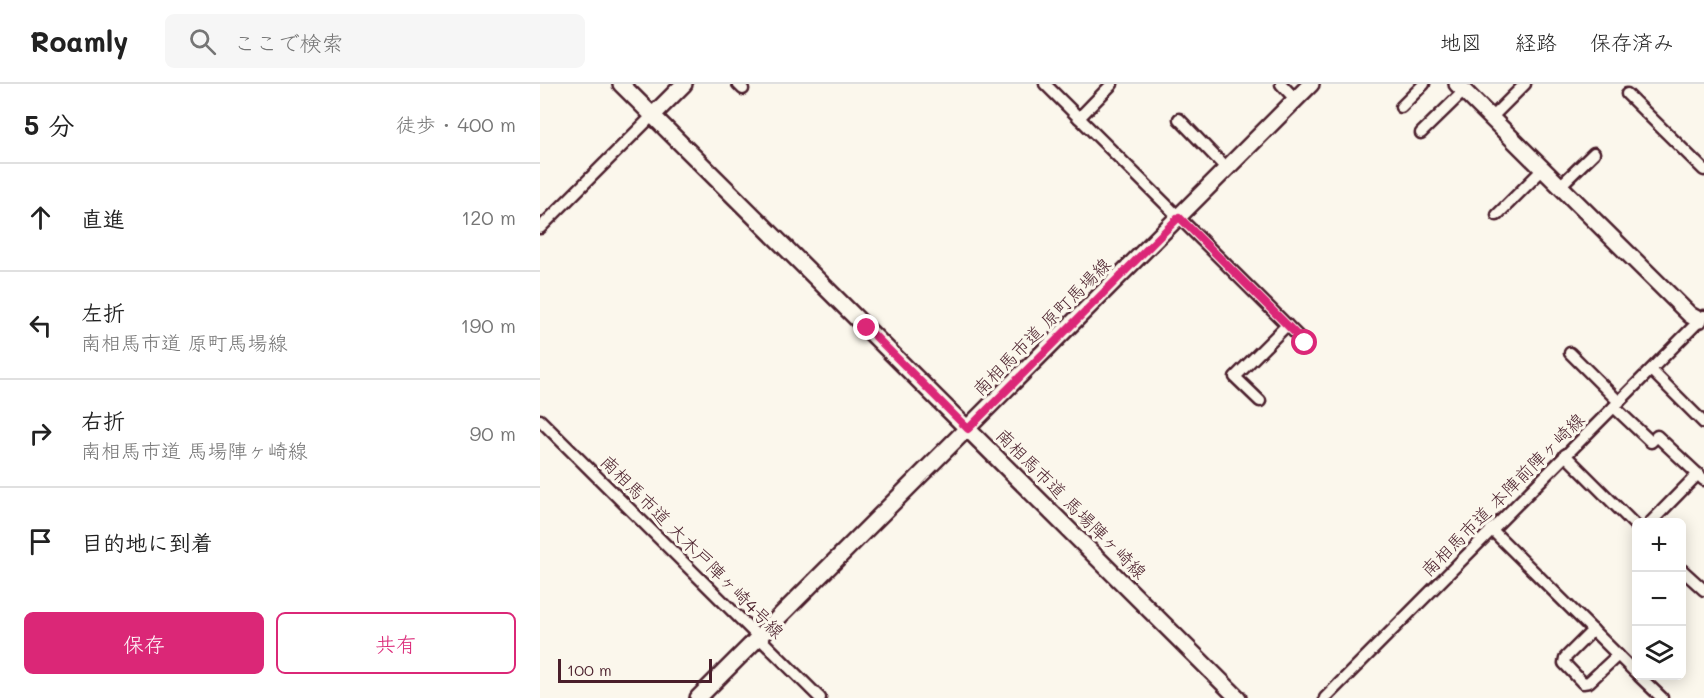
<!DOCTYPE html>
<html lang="ja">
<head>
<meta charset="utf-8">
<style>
  :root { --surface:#fff; --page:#f6f6f6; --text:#222; --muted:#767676; --line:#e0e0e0; --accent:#db2777 }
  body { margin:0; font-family:Mali,"Klee One",sans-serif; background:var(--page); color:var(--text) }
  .controls { position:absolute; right:18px; bottom:18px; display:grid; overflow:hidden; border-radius:9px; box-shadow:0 3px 15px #0003 }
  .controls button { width:54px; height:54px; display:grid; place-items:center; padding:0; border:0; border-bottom:2px solid var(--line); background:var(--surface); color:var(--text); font:30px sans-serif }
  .scale { position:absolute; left:18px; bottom:15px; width:154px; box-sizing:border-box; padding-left:6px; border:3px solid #4a1f2b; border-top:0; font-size:16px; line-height:21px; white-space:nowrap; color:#4a1f2b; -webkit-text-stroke:4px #fbf7ec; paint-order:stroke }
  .stop { position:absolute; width:18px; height:18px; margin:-14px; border:4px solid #db2777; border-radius:50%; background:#fff }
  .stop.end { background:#db2777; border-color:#fff; box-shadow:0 2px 6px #0008 }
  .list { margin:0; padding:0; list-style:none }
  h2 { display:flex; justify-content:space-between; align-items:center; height:78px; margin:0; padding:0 24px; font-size:26px }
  h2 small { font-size:20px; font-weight:400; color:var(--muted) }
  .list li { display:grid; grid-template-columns:39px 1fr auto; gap:18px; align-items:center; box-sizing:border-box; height:108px; padding:0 24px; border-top:2px solid var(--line) }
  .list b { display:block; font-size:22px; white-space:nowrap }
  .list p { margin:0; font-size:20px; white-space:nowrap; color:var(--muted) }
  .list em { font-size:20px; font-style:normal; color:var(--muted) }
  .actions { display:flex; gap:12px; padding:18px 24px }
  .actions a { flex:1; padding:14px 0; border:2px solid var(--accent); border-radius:9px; text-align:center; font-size:21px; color:var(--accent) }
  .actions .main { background:var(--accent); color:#fff }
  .icon { flex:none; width:33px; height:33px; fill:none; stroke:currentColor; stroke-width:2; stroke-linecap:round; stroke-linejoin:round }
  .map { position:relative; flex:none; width:1164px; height:614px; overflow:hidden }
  header { display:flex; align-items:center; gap:36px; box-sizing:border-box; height:84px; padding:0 30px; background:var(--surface); border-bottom:2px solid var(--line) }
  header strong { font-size:28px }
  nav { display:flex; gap:33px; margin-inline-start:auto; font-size:21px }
  .search { width:420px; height:54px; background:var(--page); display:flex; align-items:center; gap:15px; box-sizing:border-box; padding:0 21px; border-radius:9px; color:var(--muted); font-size:22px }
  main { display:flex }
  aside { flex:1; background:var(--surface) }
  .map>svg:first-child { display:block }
</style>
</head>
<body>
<header>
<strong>Roamly</strong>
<div class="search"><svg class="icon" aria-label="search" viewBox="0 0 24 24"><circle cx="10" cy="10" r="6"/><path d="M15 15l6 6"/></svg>ここで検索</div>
<nav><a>地図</a><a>経路</a><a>保存済み</a></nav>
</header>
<main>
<aside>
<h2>5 分<small>徒歩 · 400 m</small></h2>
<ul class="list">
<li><svg class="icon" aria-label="ahead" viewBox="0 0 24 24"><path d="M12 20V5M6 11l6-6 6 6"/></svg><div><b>直進</b></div><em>120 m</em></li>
<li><svg class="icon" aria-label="left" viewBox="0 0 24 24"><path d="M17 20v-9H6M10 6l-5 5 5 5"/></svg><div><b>左折</b><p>南相馬市道 原町馬場線</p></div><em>190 m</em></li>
<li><svg class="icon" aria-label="right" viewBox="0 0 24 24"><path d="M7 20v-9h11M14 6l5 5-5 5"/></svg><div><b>右折</b><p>南相馬市道 馬場陣ヶ崎線</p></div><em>90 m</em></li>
<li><svg class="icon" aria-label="arrive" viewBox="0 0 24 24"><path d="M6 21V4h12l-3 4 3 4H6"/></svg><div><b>目的地に到着</b></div></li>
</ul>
<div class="actions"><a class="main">保存</a><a>共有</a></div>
</aside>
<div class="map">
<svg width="1164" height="614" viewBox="0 0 1164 614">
  <rect width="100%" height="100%" fill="#fbf7ec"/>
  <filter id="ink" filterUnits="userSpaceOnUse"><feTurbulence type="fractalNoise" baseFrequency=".0167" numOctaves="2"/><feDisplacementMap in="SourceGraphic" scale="12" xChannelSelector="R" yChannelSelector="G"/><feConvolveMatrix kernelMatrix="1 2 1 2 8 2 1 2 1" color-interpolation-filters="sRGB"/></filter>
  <g filter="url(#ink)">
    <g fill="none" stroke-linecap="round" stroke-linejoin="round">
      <g stroke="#4a1f2b" stroke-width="15">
        <g id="street">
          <polyline points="198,0 203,5"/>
          <polyline points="505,0 765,259"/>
          <polyline points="741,0 756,16"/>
          <polyline points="1087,10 1164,86"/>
          <polyline points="861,23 884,0"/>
          <polyline points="539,34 572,0"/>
          <polyline points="951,34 985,0"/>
          <polyline points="639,35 687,85"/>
          <polyline points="881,49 924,7"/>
          <polyline points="1020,102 1054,69"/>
          <polyline points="957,131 1003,85"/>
          <polyline points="0,144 113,31"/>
          <polyline points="1030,269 1079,318"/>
          <polyline points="1111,286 1164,339"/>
          <polyline points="720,317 695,293 747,241"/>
          <polyline points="1074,323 1111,358 1117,352 1164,396"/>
          <polyline points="0,336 280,614"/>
          <polyline points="1025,371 1096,442"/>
          <polyline points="1111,438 1158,390"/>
          <polyline points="951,445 1096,589"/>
          <polyline points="1142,486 1164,506"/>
          <polyline points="1053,546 1025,574 1024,579 1043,599 1049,598 1078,571"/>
          <polyline points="1099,592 1122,614"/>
          <polyline points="785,614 1164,232"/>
        </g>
      </g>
      <g stroke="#4a1f2b" stroke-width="20">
        <g id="secondary">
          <polyline points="81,0 698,614"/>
          <polyline points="917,0 1150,231 1159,236"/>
          <polyline points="113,31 144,0"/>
          <polyline points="158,614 771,0"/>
        </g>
      </g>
      <use href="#street" stroke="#fbf7ec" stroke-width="10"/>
      <use href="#secondary" stroke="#fbf7ec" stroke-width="15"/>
    </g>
  </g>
  <g fill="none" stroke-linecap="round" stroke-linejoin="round" filter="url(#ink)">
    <polyline stroke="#db2777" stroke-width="8" points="327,244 428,345 639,133 765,259"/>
  </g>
  <g text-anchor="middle" stroke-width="6" stroke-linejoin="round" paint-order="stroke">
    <g font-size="18" fill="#4a1f2b" stroke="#fbf7ec">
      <text transform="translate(502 243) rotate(-45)" y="6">南相馬市道 原町馬場線</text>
      <text transform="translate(963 411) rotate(-45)" y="6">南相馬市道 本陣前陣ヶ崎線</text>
      <text transform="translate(531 420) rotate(45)" y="6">南相馬市道 馬場陣ヶ崎線</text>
      <text transform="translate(152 463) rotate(45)" y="6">南相馬市道 大木戸陣ヶ崎4号線</text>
    </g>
  </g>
</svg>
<div class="controls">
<button>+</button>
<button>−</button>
<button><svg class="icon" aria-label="layers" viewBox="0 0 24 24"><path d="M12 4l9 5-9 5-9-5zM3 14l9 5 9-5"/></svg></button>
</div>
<div class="scale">100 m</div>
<div class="stop" style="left:765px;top:259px"></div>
<div class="stop end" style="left:327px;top:244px"></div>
</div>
</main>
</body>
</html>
